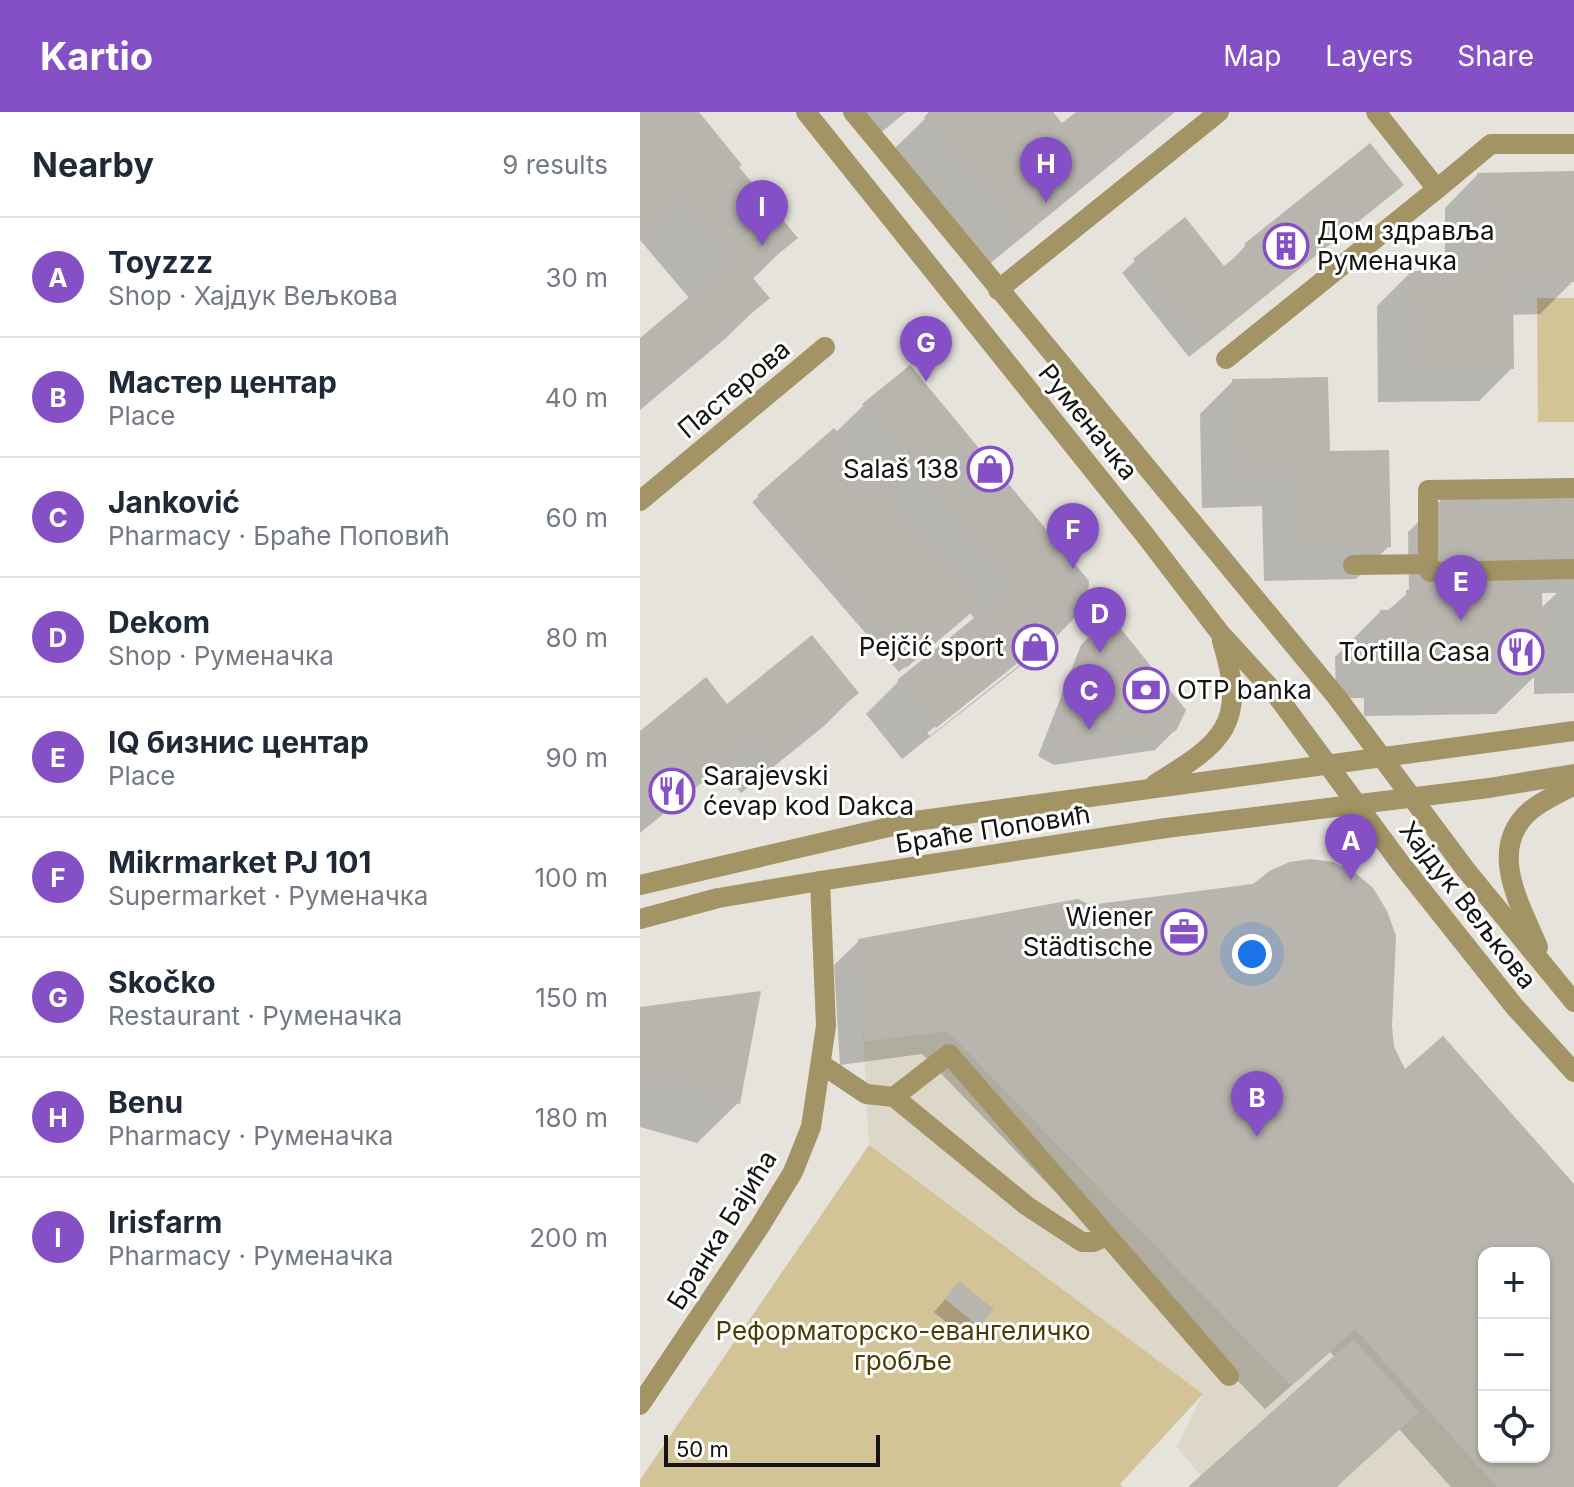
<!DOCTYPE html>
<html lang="en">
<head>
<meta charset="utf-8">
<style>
  :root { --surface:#fff; --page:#f2f2f3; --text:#1f2937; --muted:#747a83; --line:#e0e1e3; --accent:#854fc6 }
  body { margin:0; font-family:Inter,sans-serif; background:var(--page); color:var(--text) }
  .controls { position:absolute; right:24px; bottom:24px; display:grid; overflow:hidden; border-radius:16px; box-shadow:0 2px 6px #0004 }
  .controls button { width:72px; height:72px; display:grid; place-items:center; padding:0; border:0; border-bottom:2px solid var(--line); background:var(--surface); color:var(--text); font:40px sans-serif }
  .scale { position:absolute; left:24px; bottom:20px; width:216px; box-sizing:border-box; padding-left:8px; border:4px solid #151412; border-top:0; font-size:22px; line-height:28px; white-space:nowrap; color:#151412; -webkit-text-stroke:6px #fff; paint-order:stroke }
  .you { position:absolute; left:612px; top:842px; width:28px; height:28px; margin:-20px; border:6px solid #fff; border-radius:50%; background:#1a73e8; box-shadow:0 0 0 12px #1a73e833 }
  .badge { display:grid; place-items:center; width:52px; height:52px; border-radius:50%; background:var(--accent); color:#fff; font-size:26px; font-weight:700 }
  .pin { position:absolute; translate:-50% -66px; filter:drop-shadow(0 2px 4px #0008) }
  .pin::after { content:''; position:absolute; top:42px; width:28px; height:24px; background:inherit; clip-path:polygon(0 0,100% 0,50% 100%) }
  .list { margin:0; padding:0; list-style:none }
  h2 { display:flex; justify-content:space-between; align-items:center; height:104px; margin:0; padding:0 32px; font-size:34px }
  h2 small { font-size:26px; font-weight:400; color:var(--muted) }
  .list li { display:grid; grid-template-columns:52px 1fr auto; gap:24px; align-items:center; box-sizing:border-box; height:120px; padding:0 32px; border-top:2px solid var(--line) }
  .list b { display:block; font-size:30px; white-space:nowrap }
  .list p { margin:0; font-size:26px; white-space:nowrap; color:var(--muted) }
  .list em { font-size:26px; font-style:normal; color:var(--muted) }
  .icon { flex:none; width:44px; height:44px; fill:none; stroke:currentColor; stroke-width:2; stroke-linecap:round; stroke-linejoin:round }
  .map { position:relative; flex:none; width:934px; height:1375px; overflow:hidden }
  header { display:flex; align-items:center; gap:48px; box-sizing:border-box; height:112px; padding:0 40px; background:var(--accent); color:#fff }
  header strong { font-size:38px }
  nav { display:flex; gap:44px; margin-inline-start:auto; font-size:28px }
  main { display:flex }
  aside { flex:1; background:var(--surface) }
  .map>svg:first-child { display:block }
</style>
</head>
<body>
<header>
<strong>Kartio</strong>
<nav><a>Map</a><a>Layers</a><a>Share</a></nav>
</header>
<main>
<aside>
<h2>Nearby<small>9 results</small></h2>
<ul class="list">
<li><span class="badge">A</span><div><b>Toyzzz</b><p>Shop · Хајдук Вељкова</p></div><em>30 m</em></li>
<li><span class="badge">B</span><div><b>Мастер центар</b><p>Place</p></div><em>40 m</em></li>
<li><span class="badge">C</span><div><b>Janković</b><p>Pharmacy · Браће Поповић</p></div><em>60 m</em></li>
<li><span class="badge">D</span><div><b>Dekom</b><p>Shop · Руменачка</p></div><em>80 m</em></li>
<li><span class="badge">E</span><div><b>IQ бизнис центар</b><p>Place</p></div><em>90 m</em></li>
<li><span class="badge">F</span><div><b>Mikrmarket PJ 101</b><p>Supermarket · Руменачка</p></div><em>100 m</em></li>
<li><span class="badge">G</span><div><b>Skočko</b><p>Restaurant · Руменачка</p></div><em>150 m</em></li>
<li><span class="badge">H</span><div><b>Benu</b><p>Pharmacy · Руменачка</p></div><em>180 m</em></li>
<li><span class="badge">I</span><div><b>Irisfarm</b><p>Pharmacy · Руменачка</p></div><em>200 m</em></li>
</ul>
</aside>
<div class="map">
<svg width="934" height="1375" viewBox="0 0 934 1375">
  <rect width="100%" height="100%" fill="#e5e3dc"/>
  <path fill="#dcd7c9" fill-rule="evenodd" d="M670,747L693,750L713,759L733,776L747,799L756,824L752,914L754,935L765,957L934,1149V1375H548L561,1364L537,1335L563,1282L229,1033L218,827L438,787L450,793L613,772L631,758L650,750ZM844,1141H904V1345H844Z"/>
  <g fill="#d3c497">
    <polygon points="897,186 934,186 934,310 898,310"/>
    <polygon points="229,1033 563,1282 480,1372 483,1375 0,1375 0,1368"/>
  </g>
  <g fill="#0003" fill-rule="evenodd">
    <polygon points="0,0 55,0 96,56 155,125 112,168 127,186 86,226 0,298 0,228 50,187 0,128"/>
    <polygon points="219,0 266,0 238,23"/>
    <polygon points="292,0 410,0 422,14 439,0 535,0 347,154 252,39"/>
    <polygon points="838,62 933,169 900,202 871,203 872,256 839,289 738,290 737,194 770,161 805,160 805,96"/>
    <polygon points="761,73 549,245 482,161 495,149 584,157 605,134"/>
    <polygon points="593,269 688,342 749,434 716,467 624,469 622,394 562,396 560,302"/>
    <path d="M224,293L445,495L412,529L262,647L226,602L259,569L335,507L329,500L259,560L112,390L195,321ZM416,519V524L290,624L287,621Z"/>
    <path d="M934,385V581L894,582V565L856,602L724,604V586H696L695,545L740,500H746L769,480L768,420L802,387ZM900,481H917L900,497Z"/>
    <polygon points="460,514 535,618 515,638 414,653 398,644 441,533"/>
    <polygon points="217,581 184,614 101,681 80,656 0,721 0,622 87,595"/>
    <path d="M219,829L750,914L752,936L764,960L934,1075V1375H811L759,1317L696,1375H551L695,1245L690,1240L625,1297L282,942L200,953L194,853ZM844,1141H904V1345H844Z"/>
    <polygon points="0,897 98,991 57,1031 0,1015"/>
    <polygon points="319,1172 338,1213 325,1226 294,1200"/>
  </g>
  <g fill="#b7b5ae" fill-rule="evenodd">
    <polygon points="0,0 59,0 102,53 99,55 158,126 111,164 130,186 0,294 0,226 92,149 37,83 6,125 0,118"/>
    <polygon points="289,0 413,0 422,11 436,0 530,0 381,123 284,5"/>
    <polygon points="730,31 764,73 563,234 493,147 545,105 584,154 607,136 604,132"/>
    <polygon points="934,59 934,170 873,171 874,257 770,258 769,159 838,158 837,61"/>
    <polygon points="270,253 449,469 447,496 296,616 257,568 370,477 222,292"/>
    <polygon points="688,265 690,339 749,338 751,435 656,437 655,362 594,363 592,267"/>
    <polygon points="194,316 344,490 266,556 117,383"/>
    <polygon points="934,383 934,448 801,450 801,385"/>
    <polygon points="902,476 903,558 768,560 768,541 740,542 740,498 766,498 766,478"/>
    <polygon points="459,512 477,512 546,598 536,619 433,635 416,625"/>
    <polygon points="172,523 219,581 135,650 114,625 31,693 11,669 0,677 0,619 66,565 87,592"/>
    <path d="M670,747L693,750L713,759L733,776L747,799L756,824L752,914L754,935L765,957L803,924L934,1072V1375H857L715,1217L651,1274L307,919L224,930L218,827L438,787L450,793L613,772L631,758L650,750ZM844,1141H904V1345H844Z"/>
    <polygon points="121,879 100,992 0,963 0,895"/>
    <polygon points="319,1169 354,1197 339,1215 305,1187"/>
    <polygon points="713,1227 779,1300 696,1375 548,1375"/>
  </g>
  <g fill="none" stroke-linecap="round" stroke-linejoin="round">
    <g stroke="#a39465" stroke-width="20">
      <polyline points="166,0 505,423 580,521 634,580 761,752 874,894 934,960"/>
      <polyline points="213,0 696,584 826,758 934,890"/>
      <polyline points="797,77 851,32 934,32"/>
      <polyline points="358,178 579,0"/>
      <polyline points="586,247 797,77 736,0"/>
      <polyline points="0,389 185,235"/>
      <polyline points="788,452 790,460 934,457"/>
      <polyline points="713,453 788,452 788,378 934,376"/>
      <path d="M515,672C583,631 608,612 582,529"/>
      <polyline points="0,773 275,709 934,619"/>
      <polyline points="0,807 78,786 180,769 526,716 849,676 934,662"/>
      <path d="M898,835C880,792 846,736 891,698C903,688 920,681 934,673"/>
      <polyline points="181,952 226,982 254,985 309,942 589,1264"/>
      <polyline points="254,985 387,1094 442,1130 453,1130 467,1124"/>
      <polyline points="0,1293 120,1114 153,1060 171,1015 186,914 180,769"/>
    </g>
  </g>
  <defs>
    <g id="building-ring" transform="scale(2.3)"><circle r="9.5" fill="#fff" stroke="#854fc6" stroke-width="1.5"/><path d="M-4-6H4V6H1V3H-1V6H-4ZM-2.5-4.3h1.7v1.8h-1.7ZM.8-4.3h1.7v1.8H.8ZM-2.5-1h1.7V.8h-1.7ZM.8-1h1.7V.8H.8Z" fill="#854fc6"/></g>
    <g id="shop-ring" transform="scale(2.3)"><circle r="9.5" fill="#fff" stroke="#854fc6" stroke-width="1.5"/><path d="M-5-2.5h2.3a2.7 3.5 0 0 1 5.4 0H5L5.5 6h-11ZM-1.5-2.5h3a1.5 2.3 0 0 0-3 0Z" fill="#854fc6"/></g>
    <g id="restaurant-ring" transform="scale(2.3)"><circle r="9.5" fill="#fff" stroke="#854fc6" stroke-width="1.5"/><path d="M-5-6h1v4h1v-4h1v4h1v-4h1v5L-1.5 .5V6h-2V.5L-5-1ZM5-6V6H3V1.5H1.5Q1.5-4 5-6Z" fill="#854fc6"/></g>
    <g id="bank-ring" transform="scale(2.3)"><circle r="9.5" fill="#fff" stroke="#854fc6" stroke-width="1.5"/><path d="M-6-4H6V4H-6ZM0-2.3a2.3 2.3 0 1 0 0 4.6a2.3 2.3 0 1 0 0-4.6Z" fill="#854fc6"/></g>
    <g id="office-ring" transform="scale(2.3)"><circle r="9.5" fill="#fff" stroke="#854fc6" stroke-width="1.5"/><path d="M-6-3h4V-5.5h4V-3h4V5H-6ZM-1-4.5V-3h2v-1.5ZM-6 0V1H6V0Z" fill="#854fc6"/></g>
  </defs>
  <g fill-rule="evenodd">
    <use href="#building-ring" x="646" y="134"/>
    <use href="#shop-ring" x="350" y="357"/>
    <use href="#shop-ring" x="395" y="535"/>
    <use href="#restaurant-ring" x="881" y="540"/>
    <use href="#bank-ring" x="506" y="578"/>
    <use href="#restaurant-ring" x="32" y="679"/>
    <use href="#office-ring" x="544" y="820"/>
  </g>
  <g text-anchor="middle" stroke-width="6" stroke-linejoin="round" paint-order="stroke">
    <g font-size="26" fill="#151412" stroke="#fff" text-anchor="end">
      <text x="677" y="128" text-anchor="start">Дом здравља<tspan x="677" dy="30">Руменачка</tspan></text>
      <text x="319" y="366">Salaš 138</text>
      <text x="364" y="544">Pejčić sport</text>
      <text x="850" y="549">Tortilla Casa</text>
      <text x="537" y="587" text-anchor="start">OTP banka</text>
      <text x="63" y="673" text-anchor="start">Sarajevski<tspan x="63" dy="30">ćevap kod Dakca</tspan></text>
      <text x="513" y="814">Wiener<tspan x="513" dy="30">Städtische</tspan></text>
    </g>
    <g font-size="26" fill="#151412" stroke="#fff">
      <text transform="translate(94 277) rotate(-40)" y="9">Пастерова</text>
      <text transform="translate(448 310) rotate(51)" y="9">Руменачка</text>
      <text transform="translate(353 717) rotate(-9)" y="9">Браће Поповић</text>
      <text transform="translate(828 793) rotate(52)" y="9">Хајдук Вељкова</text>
      <text transform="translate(82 1118) rotate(-58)" y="9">Бранка Бајића</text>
    </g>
    <g font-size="26" fill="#4c3d06" stroke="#fff">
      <text x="263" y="1228">Реформаторско-евангеличко<tspan x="263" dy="30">гробље</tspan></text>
    </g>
  </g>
</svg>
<div class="controls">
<button>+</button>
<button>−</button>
<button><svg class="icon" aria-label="locate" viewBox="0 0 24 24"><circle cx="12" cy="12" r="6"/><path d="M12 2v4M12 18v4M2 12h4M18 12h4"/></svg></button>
</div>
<div class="scale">50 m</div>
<div class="you"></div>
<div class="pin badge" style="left:711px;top:768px">A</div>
<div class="pin badge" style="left:617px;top:1025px">B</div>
<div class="pin badge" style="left:449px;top:618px">C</div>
<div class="pin badge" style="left:460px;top:541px">D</div>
<div class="pin badge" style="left:821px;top:509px">E</div>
<div class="pin badge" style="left:433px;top:457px">F</div>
<div class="pin badge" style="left:286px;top:270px">G</div>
<div class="pin badge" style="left:406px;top:91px">H</div>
<div class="pin badge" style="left:122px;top:134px">I</div>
</div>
</main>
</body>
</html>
